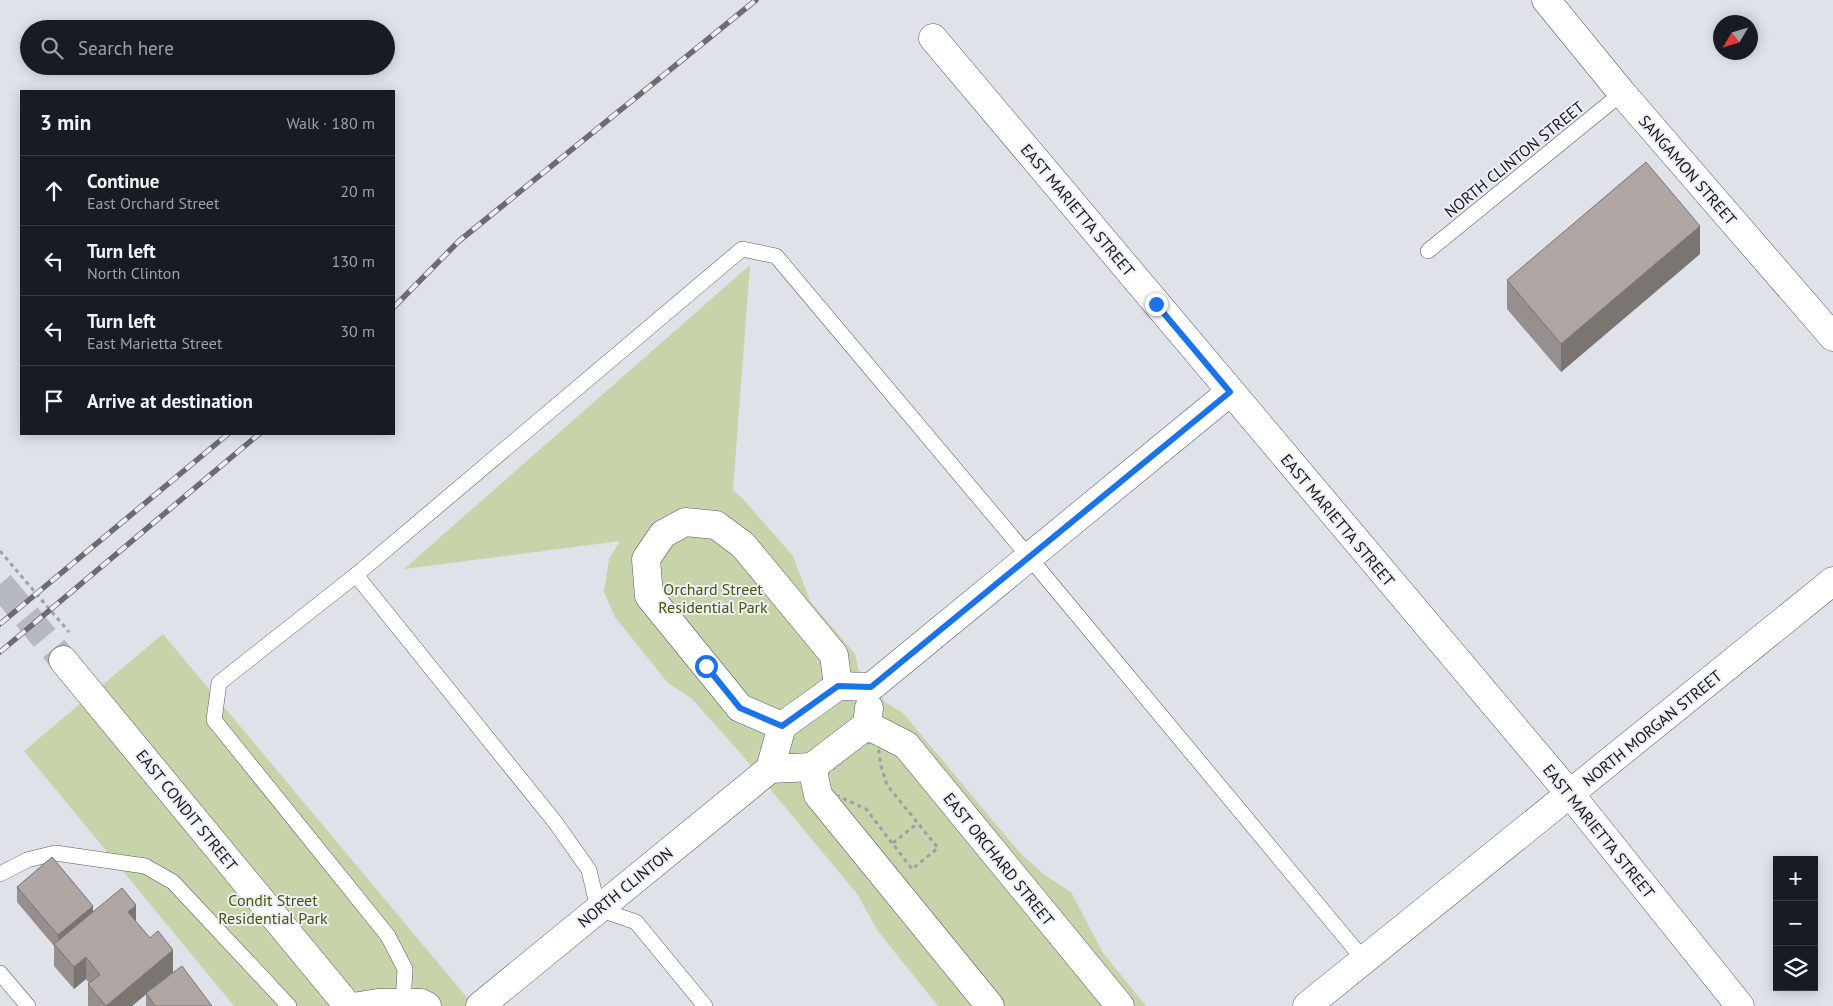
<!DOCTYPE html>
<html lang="en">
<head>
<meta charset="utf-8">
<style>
  :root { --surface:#171b24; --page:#20242c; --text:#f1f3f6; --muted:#9ea1a6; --line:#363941 }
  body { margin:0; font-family:"PT Sans",sans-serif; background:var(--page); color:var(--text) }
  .controls { position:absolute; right:15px; bottom:15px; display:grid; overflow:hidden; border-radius:0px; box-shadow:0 2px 12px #0003 }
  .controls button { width:45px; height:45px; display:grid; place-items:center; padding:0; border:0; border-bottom:1px solid var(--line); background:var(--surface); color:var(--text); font:25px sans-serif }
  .compass { position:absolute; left:1713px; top:15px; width:45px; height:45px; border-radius:50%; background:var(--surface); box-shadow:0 2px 12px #0003; rotate:232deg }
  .stop { position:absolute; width:15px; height:15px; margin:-11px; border:4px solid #1a73e8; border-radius:50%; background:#fff }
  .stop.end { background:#1a73e8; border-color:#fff; box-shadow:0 1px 5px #0008 }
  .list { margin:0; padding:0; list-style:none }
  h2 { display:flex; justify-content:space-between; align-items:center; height:65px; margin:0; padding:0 20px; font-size:21px }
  h2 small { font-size:16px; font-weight:400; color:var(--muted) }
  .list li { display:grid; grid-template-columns:32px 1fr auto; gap:15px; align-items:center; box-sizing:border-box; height:70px; padding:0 20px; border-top:1px solid var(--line) }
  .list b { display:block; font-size:19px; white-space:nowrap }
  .list p { margin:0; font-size:16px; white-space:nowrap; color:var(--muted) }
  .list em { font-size:16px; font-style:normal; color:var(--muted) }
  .icon { flex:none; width:28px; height:28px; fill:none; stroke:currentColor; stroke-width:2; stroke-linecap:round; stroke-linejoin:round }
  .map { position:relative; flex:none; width:1833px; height:1006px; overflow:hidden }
  .search { position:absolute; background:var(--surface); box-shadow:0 2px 12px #0003; left:20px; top:20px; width:375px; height:55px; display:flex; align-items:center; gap:12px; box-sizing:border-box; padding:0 18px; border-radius:28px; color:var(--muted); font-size:19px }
  .panel { position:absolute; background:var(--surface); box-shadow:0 2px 12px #0003; left:20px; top:90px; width:375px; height:345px; border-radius:0px }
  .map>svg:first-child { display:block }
</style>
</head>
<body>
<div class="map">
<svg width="1833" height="1006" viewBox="0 0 1833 1006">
  <rect width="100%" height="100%" fill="#dfe2e9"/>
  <g fill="#c7d3a8">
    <polygon points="750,265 733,490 743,499 793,556 810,601 855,654 858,669 886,703 902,712 1020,853 1046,876 1071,892 1103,953 1146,1006 938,1006 877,930 858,895 737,749 691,698 668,683 615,617 604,592 609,559 620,541 404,569"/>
    <polygon points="163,634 474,1006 234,1006 24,751"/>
  </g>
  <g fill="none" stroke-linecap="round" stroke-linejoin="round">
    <polyline stroke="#b7b9c0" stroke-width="28" stroke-dasharray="28 14" stroke-linecap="butt" points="0,584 63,660"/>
    <g stroke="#575a60" stroke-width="16">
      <g id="service">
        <polyline points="1428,251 1622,93"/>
        <polyline points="356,575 555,822 589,870 598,909 636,922 705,1006"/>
        <polyline points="0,874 27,860 55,853 145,866 173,882 289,1006"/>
        <polyline points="0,973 28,1006"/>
        <polyline points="403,1003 405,969 388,936 214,720 219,683 356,575 742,249 776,256 1029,557 1364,960"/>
      </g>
    </g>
    <g stroke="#575a60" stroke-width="29">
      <g id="minor">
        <polyline points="1546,0 1622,93 1833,337"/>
        <polyline points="933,38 1570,794 1740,1006"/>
        <polyline points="63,660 348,1006"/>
        <polyline points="867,725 906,745 1120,1006"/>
        <polyline points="782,726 740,708 649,596 646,559 663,534 685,522 716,525 743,545 834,655 838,686"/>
        <polyline points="812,767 818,795 990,1006"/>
        <polyline points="770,769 812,767 867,725 869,708"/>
        <polyline points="359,1006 378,1003 421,1003 427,1006"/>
        <polyline points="480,1006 770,769 782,726 838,686 871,687 1230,392"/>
        <polyline points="1307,1006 1833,581"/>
      </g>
    </g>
    <g stroke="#9da0a6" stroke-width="3" stroke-dasharray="4 4" stroke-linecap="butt">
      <polyline points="0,551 69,632"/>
      <polygon points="867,742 878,745 881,766 887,785 938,848 912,869 866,809 825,790 825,775"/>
      <polyline points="893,843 918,823"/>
    </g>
    <use href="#service" stroke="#fff" stroke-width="15"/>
    <use href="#minor" stroke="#fff" stroke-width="28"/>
    <g stroke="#6a6c70" stroke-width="5.5">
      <g id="rail">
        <polyline points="394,307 459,241 756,0"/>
        <polyline points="0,624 228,434"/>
        <polyline points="0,652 259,434"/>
      </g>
    </g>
    <use href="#rail" stroke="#ecf0f6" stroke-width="4" stroke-dasharray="11" stroke-linecap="butt"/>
  </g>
  <g fill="#968f8d">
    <polygon points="1700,254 1561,372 1507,309 1507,280"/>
    <polygon points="17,887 93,912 136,922 173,972 165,978 212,1006 146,1006 146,994 132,1006 88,1006 88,984 89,983 86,979 74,989 54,966 54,946 17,902"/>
  </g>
  <g fill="#7a7473">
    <polygon points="1700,226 1700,254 1561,372 1561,344"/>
    <polygon points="136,905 136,928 128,912"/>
    <polygon points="93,906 93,921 58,949 58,935"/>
    <polygon points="173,950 173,972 132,1006 106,1006"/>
    <polygon points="86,957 86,979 74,989 74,967"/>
  </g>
  <g fill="#afa6a4" stroke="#7a7473">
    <polygon points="1646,162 1700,226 1561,344 1507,280"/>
    <polygon points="52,857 93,906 58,935 17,887"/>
    <polygon points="122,888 136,905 128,912 150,938 158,931 173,950 106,1006 88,984 100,975 86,957 74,967 54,944"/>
    <polygon points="182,966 212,1006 155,1006 146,993"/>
  </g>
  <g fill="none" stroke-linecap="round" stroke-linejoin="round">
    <polyline stroke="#1a73e8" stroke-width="6" points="706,666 740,708 782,726 838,686 871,687 1230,392 1156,304"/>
  </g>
  <g text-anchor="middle" stroke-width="4" stroke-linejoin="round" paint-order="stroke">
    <g font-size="16" fill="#16171a" stroke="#ecf0f6">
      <text transform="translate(1514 159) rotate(-39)" y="6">NORTH CLINTON STREET</text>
      <text transform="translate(1688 170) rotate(49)" y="6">SANGAMON STREET</text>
      <text transform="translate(1078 210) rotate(50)" y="6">EAST MARIETTA STREET</text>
      <text transform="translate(1338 520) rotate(50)" y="6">EAST MARIETTA STREET</text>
      <text transform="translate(1652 728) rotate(-39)" y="6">NORTH MORGAN STREET</text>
      <text transform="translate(187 810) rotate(51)" y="6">EAST CONDIT STREET</text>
      <text transform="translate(1599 831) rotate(51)" y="6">EAST MARIETTA STREET</text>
      <text transform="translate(999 859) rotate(51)" y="6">EAST ORCHARD STREET</text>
      <text transform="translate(625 887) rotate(-39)" y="6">NORTH CLINTON</text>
    </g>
    <g font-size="16" fill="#47540a" stroke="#ecf0f6">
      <text x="713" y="595">Orchard Street<tspan x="713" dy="18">Residential Park</tspan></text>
      <text x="273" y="906">Condit Street<tspan x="273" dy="18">Residential Park</tspan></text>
    </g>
  </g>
</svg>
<div class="controls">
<button>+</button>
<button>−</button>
<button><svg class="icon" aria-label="layers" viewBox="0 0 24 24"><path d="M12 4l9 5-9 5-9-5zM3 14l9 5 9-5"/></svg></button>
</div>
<svg class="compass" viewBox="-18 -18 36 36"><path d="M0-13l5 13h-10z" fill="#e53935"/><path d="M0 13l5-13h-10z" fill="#9ea1a6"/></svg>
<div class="stop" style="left:706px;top:666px"></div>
<div class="stop end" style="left:1156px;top:304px"></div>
<div class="search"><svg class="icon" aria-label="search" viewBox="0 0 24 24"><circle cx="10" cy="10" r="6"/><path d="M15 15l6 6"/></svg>Search here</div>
<section class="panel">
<h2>3 min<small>Walk · 180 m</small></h2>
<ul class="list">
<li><svg class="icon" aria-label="ahead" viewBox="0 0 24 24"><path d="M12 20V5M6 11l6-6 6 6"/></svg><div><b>Continue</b><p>East Orchard Street</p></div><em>20 m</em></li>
<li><svg class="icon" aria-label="left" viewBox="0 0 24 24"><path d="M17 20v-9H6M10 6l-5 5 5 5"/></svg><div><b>Turn left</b><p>North Clinton</p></div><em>130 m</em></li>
<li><svg class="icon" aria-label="left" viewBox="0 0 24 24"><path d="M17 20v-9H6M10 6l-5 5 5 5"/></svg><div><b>Turn left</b><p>East Marietta Street</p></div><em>30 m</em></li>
<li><svg class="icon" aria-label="arrive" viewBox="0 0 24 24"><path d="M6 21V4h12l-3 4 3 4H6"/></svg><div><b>Arrive at destination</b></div></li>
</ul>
</section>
</div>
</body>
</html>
